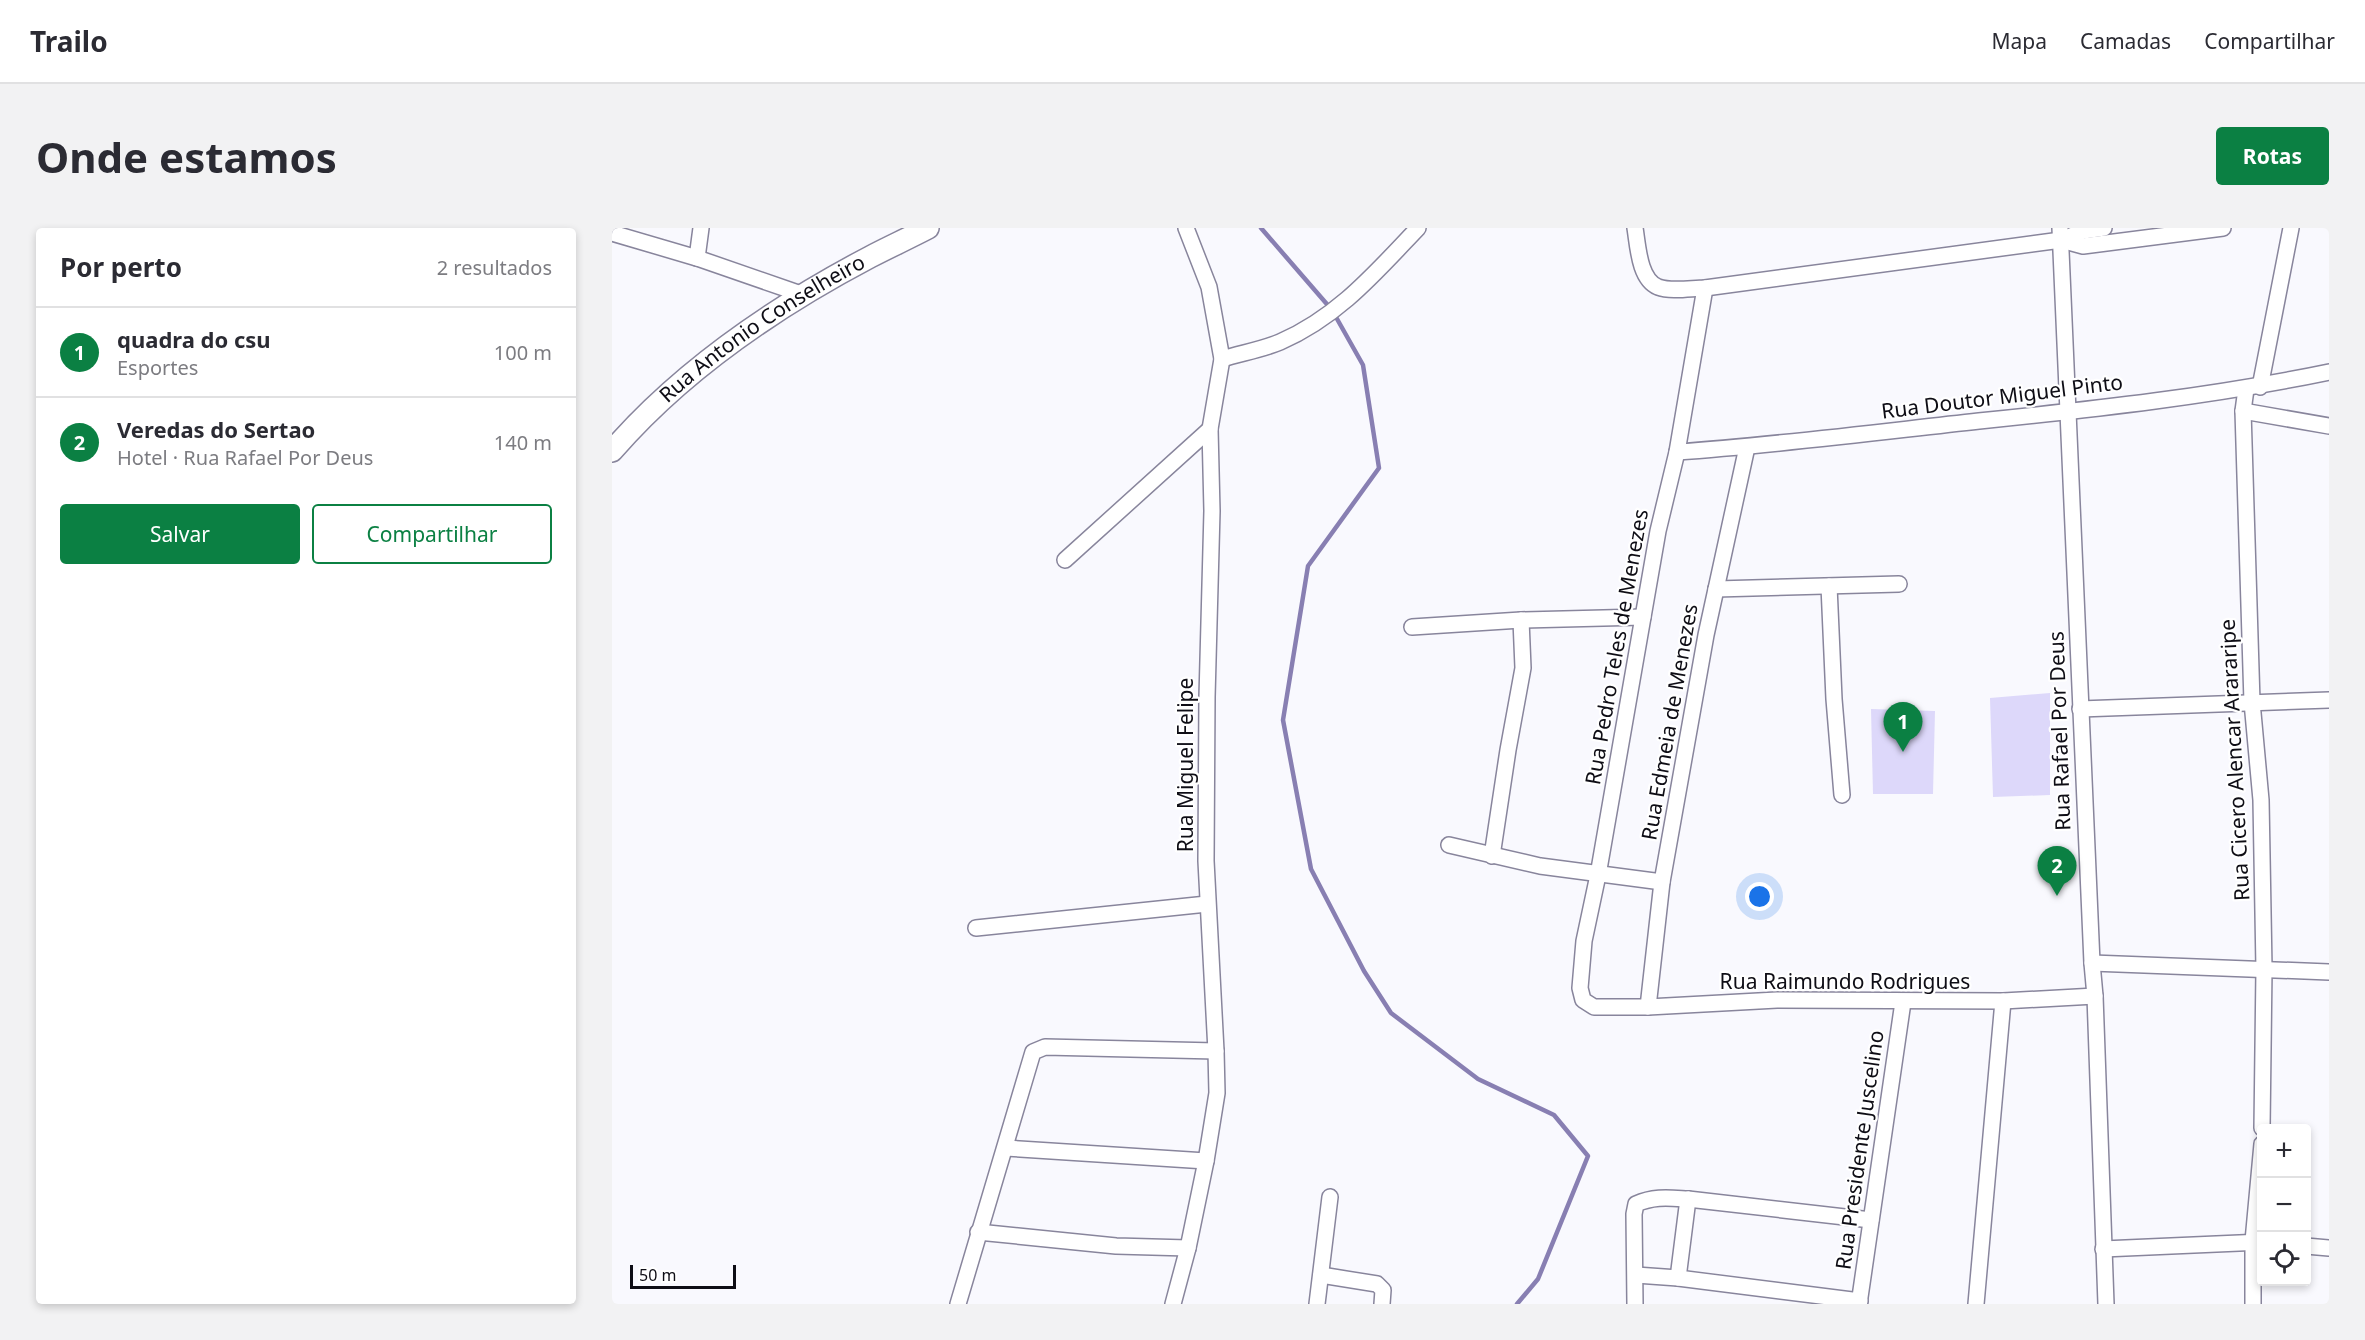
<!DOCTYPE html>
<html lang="pt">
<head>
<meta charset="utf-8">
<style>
  :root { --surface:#fff; --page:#f2f2f3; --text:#2b2b33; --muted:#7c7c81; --line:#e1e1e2; --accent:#0b8043 }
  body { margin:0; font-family:"Noto Sans",sans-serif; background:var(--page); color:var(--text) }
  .controls { position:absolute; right:18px; bottom:18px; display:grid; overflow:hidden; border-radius:6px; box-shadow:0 3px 9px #0003 }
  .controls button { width:54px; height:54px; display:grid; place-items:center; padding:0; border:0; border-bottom:2px solid var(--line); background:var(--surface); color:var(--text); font:30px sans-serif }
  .scale { position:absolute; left:18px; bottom:15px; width:106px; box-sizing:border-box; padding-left:6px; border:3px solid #0e0d15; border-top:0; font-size:16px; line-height:21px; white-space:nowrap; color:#0e0d15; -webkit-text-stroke:4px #fff; paint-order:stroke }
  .you { position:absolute; left:1148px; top:669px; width:21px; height:21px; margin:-15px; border:4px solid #fff; border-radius:50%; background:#1a73e8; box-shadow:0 0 0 9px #1a73e833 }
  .badge { display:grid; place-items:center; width:39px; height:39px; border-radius:50%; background:var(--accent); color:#fff; font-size:20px; font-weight:700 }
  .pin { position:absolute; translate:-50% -50px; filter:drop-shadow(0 2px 3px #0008) }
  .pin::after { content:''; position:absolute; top:32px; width:21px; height:18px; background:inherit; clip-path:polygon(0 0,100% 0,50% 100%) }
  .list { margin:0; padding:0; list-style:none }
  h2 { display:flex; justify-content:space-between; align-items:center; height:78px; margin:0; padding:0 24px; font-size:26px }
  h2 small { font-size:20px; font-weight:400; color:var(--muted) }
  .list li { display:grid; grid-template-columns:39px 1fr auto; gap:18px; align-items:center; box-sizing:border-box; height:90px; padding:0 24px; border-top:2px solid var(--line) }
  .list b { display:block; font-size:22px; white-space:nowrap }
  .list p { margin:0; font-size:20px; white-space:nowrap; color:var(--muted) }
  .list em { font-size:20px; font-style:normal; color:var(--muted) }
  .actions { display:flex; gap:12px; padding:18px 24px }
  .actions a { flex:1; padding:14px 0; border:2px solid var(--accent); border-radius:6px; text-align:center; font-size:21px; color:var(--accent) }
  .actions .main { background:var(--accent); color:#fff }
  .icon { flex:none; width:33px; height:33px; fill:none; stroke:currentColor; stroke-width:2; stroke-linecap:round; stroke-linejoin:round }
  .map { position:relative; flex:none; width:1717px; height:1076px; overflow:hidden; border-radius:6px }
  header { display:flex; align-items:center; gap:36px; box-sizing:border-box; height:84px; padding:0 30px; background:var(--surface); border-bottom:2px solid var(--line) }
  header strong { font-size:28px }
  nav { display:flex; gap:33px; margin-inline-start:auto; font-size:21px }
  .intro { display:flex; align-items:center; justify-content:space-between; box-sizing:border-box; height:144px; padding:0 36px }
  h1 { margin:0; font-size:42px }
  .button { padding:15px 27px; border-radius:6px; background:var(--accent); color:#fff; font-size:21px; font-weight:700 }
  main { display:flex; gap:36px; padding:0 36px }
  aside { flex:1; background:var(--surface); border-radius:6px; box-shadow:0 3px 9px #0003 }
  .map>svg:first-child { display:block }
</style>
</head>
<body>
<header>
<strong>Trailo</strong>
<nav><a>Mapa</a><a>Camadas</a><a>Compartilhar</a></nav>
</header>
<div class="intro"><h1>Onde estamos</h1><a class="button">Rotas</a></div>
<main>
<aside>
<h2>Por perto<small>2 resultados</small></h2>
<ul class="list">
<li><span class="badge">1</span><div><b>quadra do csu</b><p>Esportes</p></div><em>100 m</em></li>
<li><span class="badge">2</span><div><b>Veredas do Sertao</b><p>Hotel · Rua Rafael Por Deus</p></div><em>140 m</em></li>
</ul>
<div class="actions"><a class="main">Salvar</a><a>Compartilhar</a></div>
</aside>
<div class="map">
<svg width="1717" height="1076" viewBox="0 0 1717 1076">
  <rect width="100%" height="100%" fill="#f9f9fe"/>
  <g fill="#ddd8fa">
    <polygon points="1438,465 1438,567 1381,569 1378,470"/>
    <polygon points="1259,481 1323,483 1321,566 1261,566"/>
  </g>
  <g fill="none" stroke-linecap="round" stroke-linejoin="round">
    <polyline stroke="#887fb2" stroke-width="4.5" points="649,0 720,82 751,137 767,240 696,338 671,492 699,641 752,743 779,785 866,851 942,887 976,928 926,1051 905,1076"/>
    <g stroke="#88859c" stroke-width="18">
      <g id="street">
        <path d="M1023,0C1026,18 1027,51 1046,59C1059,64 1080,60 1093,60L1449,12L1471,3L1492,0"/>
        <polyline points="1448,0 1480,735 1483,768 1494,1076"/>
        <polyline points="0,5 85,30 192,67"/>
        <polyline points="1449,12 1471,18 1611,0"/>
        <polyline points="85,30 89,0"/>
        <polyline points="1093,60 1065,224 1046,303 986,647 972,713 968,760 971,772 982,779 1036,779 1165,772 1391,773 1483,768"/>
        <path d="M610,131C629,125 649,122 668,114C726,89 764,44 806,0"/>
        <polyline points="1648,159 1679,0"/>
        <polyline points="1634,161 1631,183 1640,474 1649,572 1652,741 1650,900"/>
        <polyline points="1631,183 1717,198"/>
        <path d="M1065,224C1166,217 1267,204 1367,193C1484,181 1602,168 1717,144"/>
        <polyline points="453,332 598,201"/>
        <polyline points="1217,358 1222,471 1230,567"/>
        <polyline points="1104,361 1287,356"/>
        <polyline points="800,399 909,392 1031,389"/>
        <polyline points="1468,481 1717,472"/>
        <polyline points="837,617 928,638 1050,654"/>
        <polyline points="880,628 896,522 911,440 909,392"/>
        <polyline points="364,700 595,676"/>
        <polyline points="1480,735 1717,744"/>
        <polyline points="1036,779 1050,654 1094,407 1135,219"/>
        <polyline points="394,920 594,933"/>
        <polyline points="366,1004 504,1018 576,1020"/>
        <polyline points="1694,1018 1717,1020"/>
        <polyline points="1491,1021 1650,1014"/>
        <polyline points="709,1047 765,1056 771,1062 770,1076"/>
        <polyline points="1024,1047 1066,1050 1248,1073"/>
        <polyline points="1066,1050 1076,971"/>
        <polyline points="346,1076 421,824 433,819 604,823"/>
        <polyline points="561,1076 576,1020 594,933 605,865 604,823 594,633 595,469 600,283 598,201 610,131 597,59 574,0"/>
        <polyline points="705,1076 718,969"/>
        <path d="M1023,1076L1022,986L1024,976C1042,968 1057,970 1076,971L1259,992"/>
        <polyline points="1247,1076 1291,774"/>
        <polyline points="1364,1076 1391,773"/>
        <polyline points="1641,1076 1641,1013 1650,916"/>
      </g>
    </g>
    <g stroke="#88859c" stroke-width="24">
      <g id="secondary">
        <path id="s1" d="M0,223C71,141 163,79 258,29C277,19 297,10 316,0"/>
      </g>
    </g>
    <use href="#street" stroke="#fff" stroke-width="15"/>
    <use href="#secondary" stroke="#fff" stroke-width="21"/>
  </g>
  <g text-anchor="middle" stroke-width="4.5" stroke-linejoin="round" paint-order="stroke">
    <g font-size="21" fill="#0e0d15" stroke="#fff">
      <text dy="7" stroke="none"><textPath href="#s1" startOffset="195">Rua Antonio Conselheiro</textPath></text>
      <text transform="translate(1390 169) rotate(-7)" y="7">Rua Doutor Miguel Pinto</text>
      <text transform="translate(1005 419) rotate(-80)" y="7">Rua Pedro Teles de Menezes</text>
      <text transform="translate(1058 494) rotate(-80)" y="7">Rua Edmeia de Menezes</text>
      <text transform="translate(1448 503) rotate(-92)" y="7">Rua Rafael Por Deus</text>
      <text transform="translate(1623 532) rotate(-93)" y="7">Rua Cicero Alencar Arararipe</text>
      <text transform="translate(574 537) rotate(-90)" y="7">Rua Miguel Felipe</text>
      <text x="1233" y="761">Rua Raimundo Rodrigues</text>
      <text transform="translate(1248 922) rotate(-82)" y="7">Rua Presidente Juscelino</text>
    </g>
  </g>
</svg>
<div class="controls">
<button>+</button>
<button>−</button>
<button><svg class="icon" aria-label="locate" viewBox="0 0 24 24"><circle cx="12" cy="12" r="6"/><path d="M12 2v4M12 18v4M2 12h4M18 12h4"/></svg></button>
</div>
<div class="scale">50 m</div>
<div class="you"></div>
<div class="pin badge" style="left:1291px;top:524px">1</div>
<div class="pin badge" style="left:1445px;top:668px">2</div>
</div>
</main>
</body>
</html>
